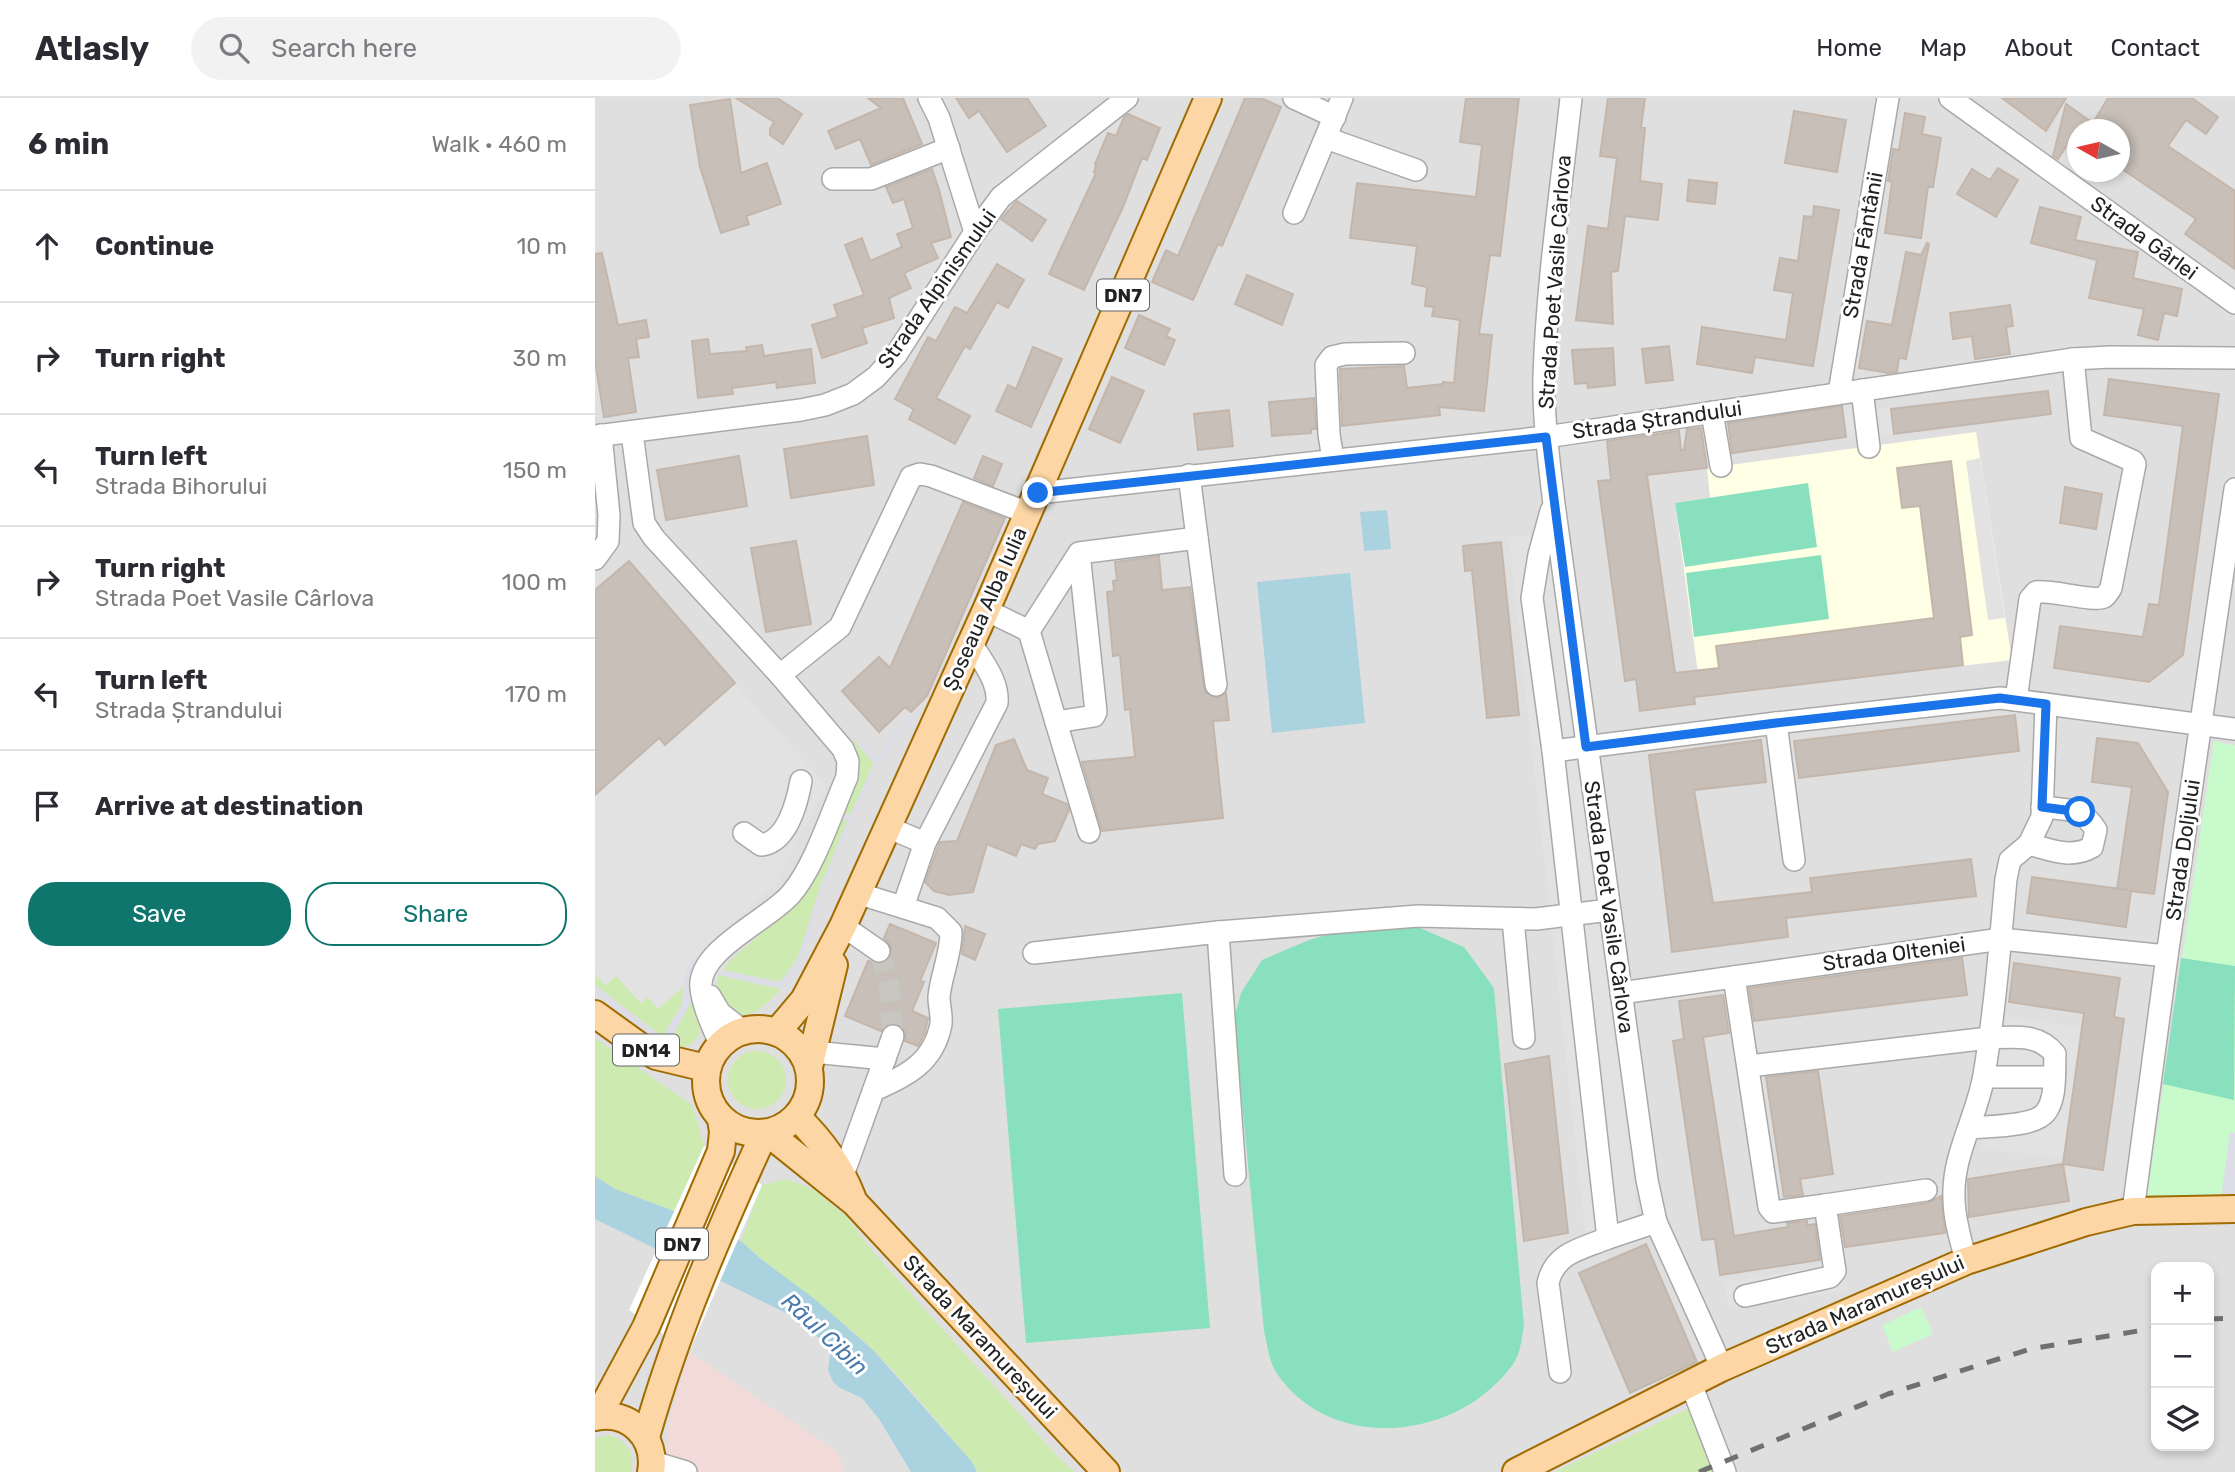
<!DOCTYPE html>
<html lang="en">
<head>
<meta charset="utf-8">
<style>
  :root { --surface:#fff; --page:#f2f2f3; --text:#2b2b33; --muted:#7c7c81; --line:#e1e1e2; --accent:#0f766e }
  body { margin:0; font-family:Rubik,sans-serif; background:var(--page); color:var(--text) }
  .controls { position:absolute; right:21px; bottom:21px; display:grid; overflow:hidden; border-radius:14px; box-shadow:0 4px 10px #0003 }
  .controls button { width:63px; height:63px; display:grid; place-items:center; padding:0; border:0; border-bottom:2px solid var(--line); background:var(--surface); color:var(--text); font:35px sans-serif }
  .compass { position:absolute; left:1472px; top:21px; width:63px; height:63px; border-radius:50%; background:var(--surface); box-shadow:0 4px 10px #0003; rotate:278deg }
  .stop { position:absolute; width:21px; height:21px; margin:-16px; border:5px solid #1a73e8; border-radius:50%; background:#fff }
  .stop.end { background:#1a73e8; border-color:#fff; box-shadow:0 2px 7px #0008 }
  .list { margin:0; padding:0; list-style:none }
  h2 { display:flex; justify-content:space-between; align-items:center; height:91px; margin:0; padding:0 28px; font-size:30px }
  h2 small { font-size:23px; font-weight:400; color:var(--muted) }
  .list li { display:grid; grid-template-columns:46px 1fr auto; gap:21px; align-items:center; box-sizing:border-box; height:112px; padding:0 28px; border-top:2px solid var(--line) }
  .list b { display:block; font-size:26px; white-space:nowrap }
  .list p { margin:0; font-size:23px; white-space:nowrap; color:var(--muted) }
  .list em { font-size:23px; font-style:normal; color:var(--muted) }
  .actions { display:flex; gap:14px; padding:21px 28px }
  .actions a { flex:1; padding:16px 0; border:2px solid var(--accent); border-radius:28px; text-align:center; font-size:24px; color:var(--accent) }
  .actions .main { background:var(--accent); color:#fff }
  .icon { flex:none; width:38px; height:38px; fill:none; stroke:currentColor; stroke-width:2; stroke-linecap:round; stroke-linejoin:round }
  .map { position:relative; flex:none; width:1640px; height:1374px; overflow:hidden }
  header { display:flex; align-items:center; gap:42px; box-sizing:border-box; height:98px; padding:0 35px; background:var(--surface); border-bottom:2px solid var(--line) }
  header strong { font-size:33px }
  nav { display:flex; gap:38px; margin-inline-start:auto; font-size:24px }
  .search { width:490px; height:63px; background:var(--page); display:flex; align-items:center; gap:18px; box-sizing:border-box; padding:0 24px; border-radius:38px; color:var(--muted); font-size:26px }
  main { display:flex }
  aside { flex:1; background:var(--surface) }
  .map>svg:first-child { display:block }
</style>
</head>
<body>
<header>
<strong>Atlasly</strong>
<div class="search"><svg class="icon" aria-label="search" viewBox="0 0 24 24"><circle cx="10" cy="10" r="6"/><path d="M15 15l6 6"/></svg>Search here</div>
<nav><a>Home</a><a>Map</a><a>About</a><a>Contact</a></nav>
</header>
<main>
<aside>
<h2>6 min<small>Walk · 460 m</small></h2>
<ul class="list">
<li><svg class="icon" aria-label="ahead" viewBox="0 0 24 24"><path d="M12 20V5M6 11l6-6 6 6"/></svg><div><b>Continue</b></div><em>10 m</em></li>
<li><svg class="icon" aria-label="right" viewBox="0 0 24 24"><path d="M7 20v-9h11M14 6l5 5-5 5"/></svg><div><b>Turn right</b></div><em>30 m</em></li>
<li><svg class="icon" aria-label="left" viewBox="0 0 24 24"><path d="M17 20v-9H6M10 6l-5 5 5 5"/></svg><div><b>Turn left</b><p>Strada Bihorului</p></div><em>150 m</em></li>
<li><svg class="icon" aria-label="right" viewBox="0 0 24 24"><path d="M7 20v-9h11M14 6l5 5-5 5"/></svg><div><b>Turn right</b><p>Strada Poet Vasile Cârlova</p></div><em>100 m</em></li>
<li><svg class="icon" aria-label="left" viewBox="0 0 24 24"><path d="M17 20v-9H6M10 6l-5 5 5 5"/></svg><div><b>Turn left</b><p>Strada Ștrandului</p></div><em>170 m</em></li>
<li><svg class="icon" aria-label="arrive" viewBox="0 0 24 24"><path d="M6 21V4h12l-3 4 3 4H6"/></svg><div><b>Arrive at destination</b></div></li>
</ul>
<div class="actions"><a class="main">Save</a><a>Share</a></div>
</aside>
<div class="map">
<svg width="1640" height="1374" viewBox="0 0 1640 1374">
  <rect width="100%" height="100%" fill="#f2efe9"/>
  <path fill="#e0dfdf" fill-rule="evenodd" d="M0,0H1640V1374H0ZM1482,32H1524V74H1482ZM1561,1169H1614V1348H1561Z"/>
  <polygon fill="#f2dad9" points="94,1254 241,1353 251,1374 70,1374 74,1324"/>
  <polygon fill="#ffffe5" points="1381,334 1417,562 1272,579 1271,571 1260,578 1106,598 1080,405 1115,400 1112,370"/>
  <g fill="#cdebb0">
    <polygon points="257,640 279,665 255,718 243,712 263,665 263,656"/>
    <polygon points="240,717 253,722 225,790 204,858 185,884 128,872 137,861 177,826"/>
    <polygon points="0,876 11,887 21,878 46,905 53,899 63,911 88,889 87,906 68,939 0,887"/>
    <path d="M124,877L186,891C171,907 160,920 136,917L120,891Z"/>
    <path d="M96,904L105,925L104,936C97,949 86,952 73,947Z"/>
    <polygon points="0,940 97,1007 109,1048 79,1113 20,1091 0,1078"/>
    <circle cx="162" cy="982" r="29"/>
    <path d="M191,1081L218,1091L251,1118L278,1154L466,1362L480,1374H382L377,1364C345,1327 313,1287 278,1252C237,1212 188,1181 146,1143L167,1087Z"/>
    <polygon points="1098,1308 1122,1374 960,1374"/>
    <path d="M14,1337C32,1343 41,1355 36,1374H0V1340Z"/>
  </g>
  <g fill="#c8facc">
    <polygon points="1619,643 1640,647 1640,1101 1551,1105"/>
    <polygon points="1326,1209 1338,1236 1298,1254 1287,1227"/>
  </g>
  <g fill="#88e0be">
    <polygon points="1213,385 1222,449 1090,469 1080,405"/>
    <polygon points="1226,457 1234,521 1099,539 1091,475"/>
    <path d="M780,828L825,830L869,849L899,890L929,1228C927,1238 926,1250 922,1259C917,1271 903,1284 894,1292C833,1345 728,1346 681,1274C674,1263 672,1245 669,1233L639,921L646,895L667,862L714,842L744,833Z"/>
    <polygon points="1586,860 1640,868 1639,1002 1568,986"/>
    <polygon points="587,895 615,1230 431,1245 403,911"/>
  </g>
  <g fill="#e2e2e2">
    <polygon points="1263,302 1267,338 1251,339 1247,303"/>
    <polygon points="1296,310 1299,336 1280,338 1278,312"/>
    <polygon points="1385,360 1410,520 1393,522 1371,363"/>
    <polygon points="958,434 1044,1125 990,1133 914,440"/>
    <polygon points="140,585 231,688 181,786 96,863 88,889 63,911 53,899 46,905 21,878 11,887 0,876 0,697 64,640 70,647"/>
    <polygon points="1411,919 1487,930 1469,1060 1386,1051"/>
    <polygon points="1241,1132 1252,1192 1133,1211 1130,1184 1233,1167"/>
  </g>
  <g fill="#dddde8">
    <polygon points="314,618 318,621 282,668 242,756 204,868 186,891 124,877 128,872 185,884 201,865 225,790 252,723 240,717 243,712 255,717 279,666 257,640 274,651 282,660"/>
    <polygon points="96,863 102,864 95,889 96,904 73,947 57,940 0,894 0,887 67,939 87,906 90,878"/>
    <polygon points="1635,1034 1640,1035 1640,1100 1626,1101"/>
  </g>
  <g fill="#aad3df">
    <polygon points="792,412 796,451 769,453 765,414"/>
    <polygon points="755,475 770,625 677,635 662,484"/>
    <polygon points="0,1078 20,1091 79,1113 146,1143 166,1161 221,1202 279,1253 377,1364 382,1374 316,1374 284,1321 267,1300 245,1290 238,1284 233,1272 235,1257 231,1245 191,1215 0,1121"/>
  </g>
  <polygon fill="#fff" points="109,1048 167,1087 94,1254 34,1212"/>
  <g fill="#c7bfb8" stroke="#c4b6ab" stroke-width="2">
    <polygon points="141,0 182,0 207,16 188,46 175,37 175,31 179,24"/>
    <polygon points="273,0 308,0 327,46 276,67 265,41 241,51 233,33 286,10"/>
    <polygon points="361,0 432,0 451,28 412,54 384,13 374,20"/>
    <polygon points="650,0 666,0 686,9 627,148 623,146 598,202 557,184 571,152 583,158"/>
    <polygon points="871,0 924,0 905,158 895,157 884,236 897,237 889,313 844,309 845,317 747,328 745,271 809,268 812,290 848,286 848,284 859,285 865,222 837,218 839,209 830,208 832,189 817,186 822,148 755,140 762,85 881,99 887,47 865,44"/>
    <polygon points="1013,0 1050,0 1046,30 1050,30 1045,83 1067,86 1063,122 1030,118 1023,173 1016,174 1018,226 981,222 993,128 1013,131 1022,60 1005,58"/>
    <polygon points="1407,0 1471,0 1451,33"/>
    <polygon points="1513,0 1597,0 1623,19 1611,36 1591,22 1573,48 1640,93 1640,171 1590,136 1601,121 1524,69 1524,32 1482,32 1463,61 1458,58 1471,6 1498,25"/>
    <polygon points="135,1 146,75 172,65 186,106 151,118 154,126 126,135 105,69 95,7"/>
    <polygon points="1199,13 1251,22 1242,74 1190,65"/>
    <polygon points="1310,15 1330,19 1327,36 1346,40 1338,89 1333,89 1326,140 1290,135 1297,84 1293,83 1298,51 1304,52"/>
    <polygon points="533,16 565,30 552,62 547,60 528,109 489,192 454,176 501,75 499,74 501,67 500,66 513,35 521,38 529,19"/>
    <polygon points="1403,70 1423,82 1401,119 1362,96 1377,71 1395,82"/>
    <polygon points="337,71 344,92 356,139 336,145 343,160 309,175 316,190 294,200 299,220 267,230 272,245 227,260 217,227 243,219 239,207 269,197 250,147 267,140 275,163 307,149 302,136 318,130 309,101 298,105 291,89"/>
    <polygon points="1094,82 1122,85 1120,106 1092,103"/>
    <polygon points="422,103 451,122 437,143 406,121"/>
    <polygon points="1219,108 1244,112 1218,268 1160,259 1157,275 1102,266 1107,229 1191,242 1198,195 1179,192 1185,160 1203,163 1209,118 1218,119"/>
    <polygon points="1445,109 1486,119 1480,142 1543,154 1538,180 1587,191 1582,218 1569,215 1563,242 1543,237 1549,211 1494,200 1502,162 1436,145"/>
    <polygon points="1332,145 1334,146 1311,261 1304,260 1302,274 1293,275 1264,270 1272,223 1297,227 1311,154 1326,157"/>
    <polygon points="7,155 23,227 51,222 54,239 41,241 44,259 33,260 41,314 9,319 0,263 0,156"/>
    <polygon points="402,166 429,182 413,210 402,204 375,251 370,248 341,300 375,318 360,346 314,321 319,311 300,301 333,239 341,243 360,209 372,215"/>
    <polygon points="652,177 698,196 687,227 640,206"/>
    <polygon points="1415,207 1418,228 1411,229 1415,256 1380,261 1377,238 1358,241 1355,215"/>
    <polygon points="544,217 575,231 571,238 580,242 569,267 530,250"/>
    <polygon points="113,241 115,256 152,253 151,249 167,247 169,258 216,251 220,285 182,290 181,284 137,290 138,296 103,300 97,243"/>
    <polygon points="1074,248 1078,282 1051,285 1047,251"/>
    <polygon points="438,249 467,261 436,329 401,313 413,287 421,291"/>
    <polygon points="1018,250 1020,287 993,290 992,285 980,286 977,252"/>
    <polygon points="517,279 549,293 525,345 494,331"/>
    <polygon points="1514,281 1624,296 1588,557 1554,584 1459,570 1465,528 1548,539 1554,506 1564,507 1588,328 1509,317"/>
    <polygon points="1453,293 1456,316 1299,336 1296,311"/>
    <polygon points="719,300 721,331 716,331 716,335 677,338 674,304"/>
    <polygon points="1247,308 1251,339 1137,355 1133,325"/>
    <polygon points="634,312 638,348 603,352 599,316"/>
    <polygon points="1106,330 1112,370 1052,377 1080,575 1124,570 1121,548 1339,520 1325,408 1307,410 1302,370 1356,363 1377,537 1365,539 1368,567 1099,599 1100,606 1045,613 1041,581 1030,583 1003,383 1016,382 1012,343 1084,333 1086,352 1089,352 1092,331"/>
    <polygon points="272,338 279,387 196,400 189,351"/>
    <polygon points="144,358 152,408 71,422 62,372"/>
    <polygon points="388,358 407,366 398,388 379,380"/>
    <polygon points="1470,389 1507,396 1501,431 1465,425"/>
    <polygon points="368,404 410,420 332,598 316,614 310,609 284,634 247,593 284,559 295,570"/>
    <polygon points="201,443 216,526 171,534 156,450"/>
    <polygon points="906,444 924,617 892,620 877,472 870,473 868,448"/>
    <polygon points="564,458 567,492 595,489 610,594 622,600 631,595 634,622 618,623 628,720 507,733 487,664 540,659 535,611 530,612 525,557 518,558 512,494 519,493 518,483 522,482 520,464"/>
    <polygon points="34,463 140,585 70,647 64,640 0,697 0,492"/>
    <polygon points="1420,617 1424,653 1204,680 1199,643"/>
    <polygon points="1502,640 1543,645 1573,694 1559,796 1536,793 1531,829 1432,815 1437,779 1533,792 1522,791 1537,689 1497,684"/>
    <polygon points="419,641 432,672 453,680 447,696 472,706 474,712 460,743 443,746 440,751 426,746 421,758 392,746 378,794 354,797 339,793 330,784 345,744 362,743 401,647"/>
    <polygon points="1166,642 1171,684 1099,692 1118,805 1217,794 1215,780 1376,761 1381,798 1191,820 1193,839 1077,854 1054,657"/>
    <polygon points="295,826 341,845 325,883 329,884 317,913 333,920 330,935 323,948 310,943 311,935 303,926 295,925 286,933 250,918 273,863 284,866 295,860 296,848 289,840"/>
    <polygon points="370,828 390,836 380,862 367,856"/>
    <polygon points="1367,860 1372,897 1159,923 1154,890"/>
    <polygon points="1419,865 1525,880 1519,919 1529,921 1508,1072 1468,1066 1489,915 1414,904"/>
    <polygon points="1128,897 1134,935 1108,939 1139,1138 1193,1129 1192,1125 1212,1123 1212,1127 1220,1126 1225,1162 1125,1177 1120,1141 1107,1142 1078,943 1089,941 1084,903"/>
    <polygon points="954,958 973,1135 929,1143 910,966"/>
    <polygon points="1223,973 1238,1076 1205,1081 1208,1097 1189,1099 1171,979"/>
    <polygon points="1468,1066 1474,1103 1374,1119 1373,1081"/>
    <polygon points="1346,1098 1350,1135 1250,1149 1245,1118 1333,1105"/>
    <polygon points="1051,1146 1102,1264 1035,1295 984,1175"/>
  </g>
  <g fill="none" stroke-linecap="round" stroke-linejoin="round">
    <polyline stroke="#c8c6c1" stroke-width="21" stroke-dasharray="21 10" stroke-linecap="butt" points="284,853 294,885 298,938"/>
    <g stroke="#a9a9a9" stroke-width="24">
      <g id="minor">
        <polyline points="334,0 344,20 380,134"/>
        <polyline points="699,0 740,19"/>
        <path d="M976,0C966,92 952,185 949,278C948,320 954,363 959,406L1052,1082L1061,1124L1120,1254L1126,1270"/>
        <polyline points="1355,0 1640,205"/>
        <polyline points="731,40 821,72"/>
        <polyline points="238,81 276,81 354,50"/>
        <polyline points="699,115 747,0"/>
        <polyline points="1267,292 1274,349"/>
        <polyline points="1244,295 1293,0"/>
        <polyline points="1117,314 1126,368"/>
        <path d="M37,335L49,425L59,440L185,577L248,651L253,663L252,679C237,713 220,768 196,796C174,822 102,852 106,890C108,909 118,929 125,946"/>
        <polyline points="0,338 206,312 230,307 258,296 281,279 301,257 380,134 406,99 532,0"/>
        <polyline points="738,362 734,336 731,267 737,259 750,256 809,255"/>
        <polyline points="594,377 621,587"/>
        <polyline points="443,395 951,339 1478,261 1515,259 1640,260"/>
        <polyline points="956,413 944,457 937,500 958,653 1013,1140 1061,1124"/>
        <polyline points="484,455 434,533 461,624 499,618 501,614 484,455 602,440"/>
        <polyline points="0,461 13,443 14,417 6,337"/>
        <polyline points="391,512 434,533"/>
        <polyline points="185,577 245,529 316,379 325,376 336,378 433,415"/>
        <path d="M1421,602L1435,501L1441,494C1457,492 1499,504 1509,499C1512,497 1514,493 1516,490L1540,366L1538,363L1486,340L1478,261"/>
        <polyline points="461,624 494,734"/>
        <polyline points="1181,625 1199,762"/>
        <polyline points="958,653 1181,625 1405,600 1640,631"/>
        <polyline points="292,729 330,745"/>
        <path d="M149,735L166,747C192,744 202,705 206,683"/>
        <path d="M1434,746C1456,752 1476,761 1497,749L1501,732C1487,709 1472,712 1447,709"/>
        <path d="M262,795L342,820L356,834C356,857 346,877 344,899C344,908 347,917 346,926C339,964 312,978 279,992"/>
        <path d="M308,809L330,745L402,605C404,583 387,563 376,545"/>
        <polyline points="918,821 929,940"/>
        <polyline points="248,828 284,853"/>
        <polyline points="623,834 640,1077"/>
        <polyline points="439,855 623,834 823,818 941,821 1014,812"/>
        <polyline points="1139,879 1174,1109 1178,1114 1230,1107 1240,1173 1235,1179 1150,1198"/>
        <polyline points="1026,895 1406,841 1572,858"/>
        <polyline points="115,898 125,915 148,933"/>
        <polyline points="218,954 290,961"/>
        <path d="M1154,968L1394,940C1419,939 1443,935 1460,956C1459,974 1462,1001 1450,1015C1438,1029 1393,1028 1375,1030"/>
        <polyline points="1389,979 1459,979"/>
        <polyline points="248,1077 298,938"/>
        <polyline points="1230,1107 1331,1092"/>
        <polyline points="1538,1113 1572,858 1640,391"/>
        <path d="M1371,1163C1366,1142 1359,1122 1359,1100C1357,1057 1382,1019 1389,977C1400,912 1405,846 1411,781L1415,762L1434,746L1447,719L1451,606"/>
        <path d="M965,1274L953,1185C960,1154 987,1151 1013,1140"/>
        <polyline points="1096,1286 1130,1374"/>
        <polyline points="58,1364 91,1374"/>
      </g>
    </g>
    <g stroke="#a06b00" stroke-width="30">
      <g id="major">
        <polyline points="0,916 43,947 61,958 111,970"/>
        <circle cx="163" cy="983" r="52"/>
        <polyline points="182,934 209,902 248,828 391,512 613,0"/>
        <polyline points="214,969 239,867"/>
        <path d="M202,1019C226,1042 245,1068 257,1099"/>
        <polyline points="173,1035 259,1104 511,1374"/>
        <polyline points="3,1318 51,1229 126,1053 128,1034 126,1021"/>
        <path d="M0,1319C35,1312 62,1340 56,1374"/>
        <path d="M51,1339C81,1233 123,1136 169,1036"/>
        <polyline points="921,1374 1126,1270 1371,1163 1491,1124 1538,1113 1640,1111"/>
      </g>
    </g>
    <use href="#minor" stroke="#fff" stroke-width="21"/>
    <use href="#major" stroke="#fcd6a4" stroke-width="26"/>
    <g stroke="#707070" stroke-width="5" stroke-dasharray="14 14" stroke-linecap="butt">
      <polyline points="1614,1221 1640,1220"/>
      <polyline points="1104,1374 1293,1296 1435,1251 1561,1230"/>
    </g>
  </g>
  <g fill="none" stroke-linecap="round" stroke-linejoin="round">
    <polyline stroke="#1a73e8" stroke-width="9" points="443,395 951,339 991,649 1181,625 1405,600 1451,606 1447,709 1485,714"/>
  </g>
  <g text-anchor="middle" stroke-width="6" stroke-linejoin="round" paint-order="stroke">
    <g fill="#fff" stroke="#646464" stroke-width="2">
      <rect x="502" y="181.5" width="52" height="31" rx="5"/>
      <rect x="18" y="936.5" width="66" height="31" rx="5"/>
      <rect x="61" y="1130.5" width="52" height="31" rx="5"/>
    </g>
    <g font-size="19" font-weight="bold" fill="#222">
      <text x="528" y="204">DN7</text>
      <text x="51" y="959">DN14</text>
      <text x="87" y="1153">DN7</text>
    </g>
    <g font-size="21" fill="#222" stroke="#fff">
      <text transform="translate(1549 140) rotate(36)" y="7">Strada Gârlei</text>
      <text transform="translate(1268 147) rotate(-80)" y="7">Strada Fântânii</text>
      <text transform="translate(960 184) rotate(-86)" y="7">Strada Poet Vasile Cârlova</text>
      <text transform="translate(342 191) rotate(-55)" y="7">Strada Alpinismului</text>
      <text transform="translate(1062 322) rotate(-8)" y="7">Strada Ștrandului</text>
      <text transform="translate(390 511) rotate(-66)" y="7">Șoseaua Alba Iulia</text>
      <text transform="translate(1588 752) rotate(-82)" y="7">Strada Doljului</text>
      <text transform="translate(1014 809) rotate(82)" y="7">Strada Poet Vasile Cârlova</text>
      <text transform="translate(1299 856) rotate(-8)" y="7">Strada Olteniei</text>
      <text transform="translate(1270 1207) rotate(-24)" y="7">Strada Maramureșului</text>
      <text transform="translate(385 1239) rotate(47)" y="7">Strada Maramureșului</text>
    </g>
    <g font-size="23" font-style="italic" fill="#4a7aab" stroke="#fff">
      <text transform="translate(230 1236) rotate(43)" y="8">Râul Cibin</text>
    </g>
  </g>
</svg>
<div class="controls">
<button>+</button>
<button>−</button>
<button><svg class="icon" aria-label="layers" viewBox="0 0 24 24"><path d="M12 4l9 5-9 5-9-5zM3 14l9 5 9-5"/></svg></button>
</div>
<svg class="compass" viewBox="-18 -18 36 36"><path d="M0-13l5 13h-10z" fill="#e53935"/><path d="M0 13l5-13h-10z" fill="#7c7c81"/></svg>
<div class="stop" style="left:1485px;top:714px"></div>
<div class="stop end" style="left:443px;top:395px"></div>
</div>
</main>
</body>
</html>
